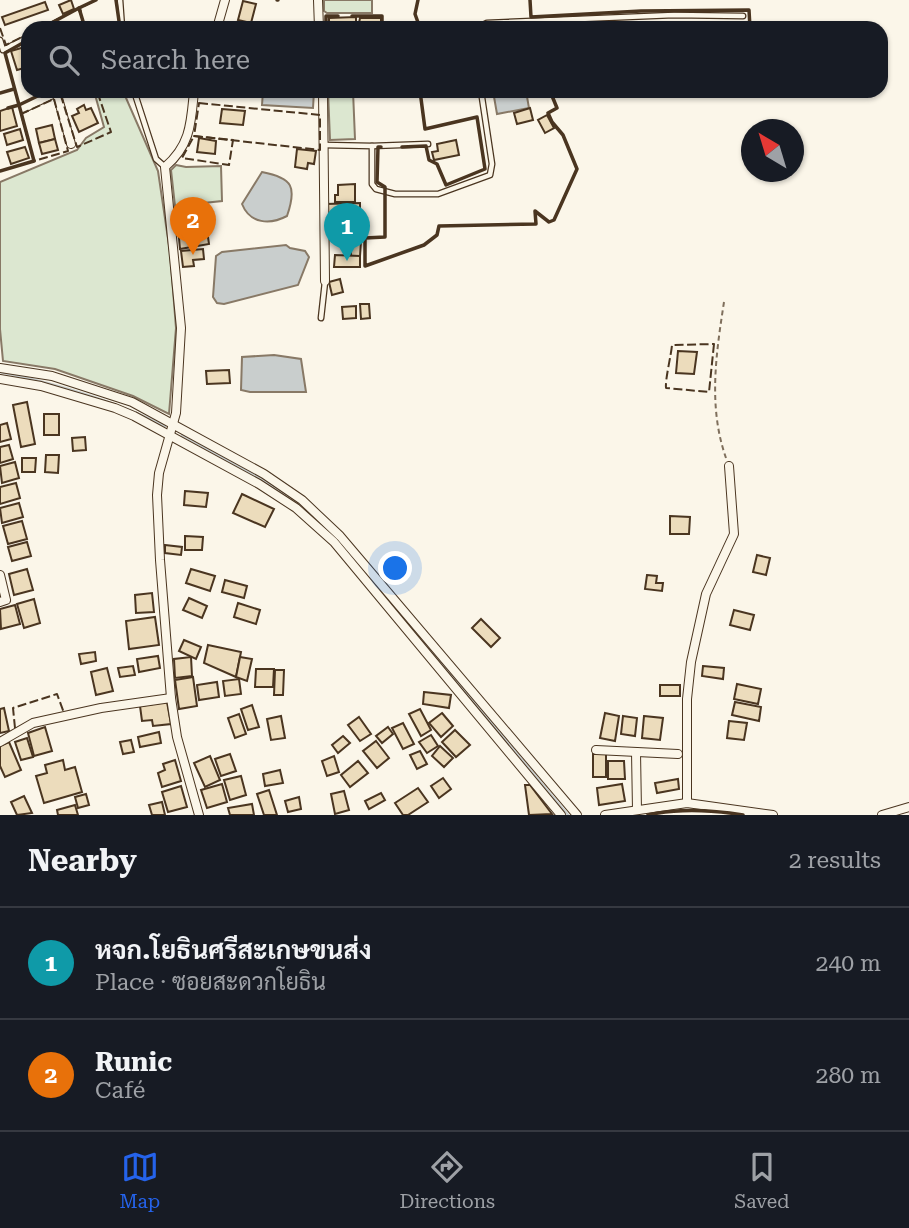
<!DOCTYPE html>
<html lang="en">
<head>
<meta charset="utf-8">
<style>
  :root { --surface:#171b24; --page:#242831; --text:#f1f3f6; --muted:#9ea1a6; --line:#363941; --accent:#2563eb }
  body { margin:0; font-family:"Roboto Serif",Sarabun,serif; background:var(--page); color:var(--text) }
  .compass { position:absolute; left:741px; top:119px; width:63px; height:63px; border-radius:50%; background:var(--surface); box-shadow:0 2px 5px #0004; rotate:322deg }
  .you { position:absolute; left:396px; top:569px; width:24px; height:24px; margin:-18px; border:5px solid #fff; border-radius:50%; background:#1a73e8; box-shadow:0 0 0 10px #1a73e833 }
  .badge { display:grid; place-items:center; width:46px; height:46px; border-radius:50%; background:var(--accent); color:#fff; font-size:23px; font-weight:700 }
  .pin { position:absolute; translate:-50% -58px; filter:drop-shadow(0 2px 4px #0008) }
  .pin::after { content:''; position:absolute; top:37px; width:24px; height:21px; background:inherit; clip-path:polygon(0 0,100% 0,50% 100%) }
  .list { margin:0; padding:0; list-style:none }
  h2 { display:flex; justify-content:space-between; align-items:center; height:91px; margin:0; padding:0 28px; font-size:30px }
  h2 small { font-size:23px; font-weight:400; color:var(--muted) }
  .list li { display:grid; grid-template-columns:46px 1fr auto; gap:21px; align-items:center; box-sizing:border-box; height:112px; padding:0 28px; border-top:2px solid var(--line) }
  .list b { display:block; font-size:26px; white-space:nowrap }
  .list p { margin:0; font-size:23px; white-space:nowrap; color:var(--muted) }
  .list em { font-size:23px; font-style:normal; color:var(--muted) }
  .icon { flex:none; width:38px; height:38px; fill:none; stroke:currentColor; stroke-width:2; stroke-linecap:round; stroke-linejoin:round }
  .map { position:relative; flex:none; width:909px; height:815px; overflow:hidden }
  .search { position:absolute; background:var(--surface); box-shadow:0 2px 5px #0004; left:21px; right:21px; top:21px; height:77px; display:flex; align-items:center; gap:18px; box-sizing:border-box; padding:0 24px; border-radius:21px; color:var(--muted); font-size:26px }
  .sheet { height:315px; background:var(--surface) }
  nav { display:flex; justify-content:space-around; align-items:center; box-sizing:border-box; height:98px; border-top:2px solid var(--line); background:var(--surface); font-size:19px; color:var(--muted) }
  nav a { display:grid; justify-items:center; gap:4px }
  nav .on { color:var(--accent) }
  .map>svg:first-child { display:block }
</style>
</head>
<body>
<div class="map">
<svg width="909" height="815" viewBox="0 0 909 815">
  <rect width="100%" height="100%" fill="#fbf6e9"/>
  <g fill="#dce7d0" stroke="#887966" stroke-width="2">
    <polygon points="324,0 372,0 372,13 327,13 324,11"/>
    <polygon points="94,91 123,91 158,171 170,252 176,328 169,414 133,396 55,369 3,361 0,329 0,182 77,150 86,138 104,127"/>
    <polygon points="328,91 353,91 355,139 330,140"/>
    <polygon points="176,165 186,167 221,166 222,201 175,206 171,170"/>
  </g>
  <g fill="#c9cecd" stroke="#887966" stroke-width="2">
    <polygon points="263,91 314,91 313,108 262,105"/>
    <polygon points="493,91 526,91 529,108 497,114"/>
    <path d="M262,172C293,178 297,187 287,216C270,225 250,224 242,204Z"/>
    <polygon points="286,245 290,248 305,251 309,257 298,285 224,304 217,303 213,297 216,256 222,252"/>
    <polygon points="274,355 301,359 306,392 250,392 241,390 242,357"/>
  </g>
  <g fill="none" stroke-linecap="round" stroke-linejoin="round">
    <g stroke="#c9cecd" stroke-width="2.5">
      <path d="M0,372C58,384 112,400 165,426"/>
      <polyline points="182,435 261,479 299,504 340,542 568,815"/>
    </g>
  </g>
  <g fill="#ecdcbc" stroke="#4a3520" stroke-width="2">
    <polygon points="71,0 74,9 63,14 59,5"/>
    <polygon points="243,1 256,4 251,23 238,20"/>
    <polygon points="45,2 48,10 5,25 2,17"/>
    <polygon points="356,17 356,26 329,26 329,18"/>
    <polygon points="360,18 381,18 381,28 358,28"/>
    <polygon points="714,22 714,28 685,28 685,23"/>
    <polygon points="28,46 28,67 17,70 11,51"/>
    <polygon points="84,105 86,110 91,108 98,123 79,132 72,116 79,113 77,109"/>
    <polygon points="12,107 17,126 0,131 0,111"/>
    <polygon points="530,108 533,120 517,124 514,113"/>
    <polygon points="222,109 245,111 243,125 220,123"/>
    <polygon points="547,115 554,128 545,133 538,120"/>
    <polygon points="52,125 55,139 39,143 36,129"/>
    <polygon points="20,129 23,140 7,145 4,134"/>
    <polygon points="199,138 216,141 215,154 197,152"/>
    <polygon points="55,139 58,150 42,154 39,143"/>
    <polygon points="456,140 459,155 434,160 432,152 438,151 437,144"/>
    <polygon points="25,147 29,158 11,164 7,152"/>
    <polygon points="297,149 316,151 314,164 308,163 307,169 295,167"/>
    <polygon points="355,184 355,202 335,202 335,195 338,195 338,185"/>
    <polygon points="360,203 360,239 326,240 326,204"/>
    <polygon points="204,209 205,221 187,224 185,212"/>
    <polygon points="207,230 209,244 180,249 179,238 190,237 189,232"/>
    <polygon points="351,241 361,241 360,256 351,256"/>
    <polygon points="203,249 204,259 193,260 194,266 183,267 181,251"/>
    <polygon points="335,255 360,256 360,267 334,267"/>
    <polygon points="340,279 343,292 332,295 329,282"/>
    <polygon points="360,304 369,304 370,318 361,319"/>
    <polygon points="356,306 356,318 343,319 342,307"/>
    <polygon points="678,351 697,352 694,374 676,373"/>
    <polygon points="229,370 230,383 207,384 206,371"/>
    <polygon points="27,402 35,444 21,447 13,405"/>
    <rect x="44" y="414" width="15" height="21"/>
    <polygon points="7,423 11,439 0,442 0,425"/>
    <polygon points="85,437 86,450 73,451 72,438"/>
    <polygon points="9,445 13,459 0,463 0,447"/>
    <polygon points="46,455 59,455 58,473 45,472"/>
    <polygon points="22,458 36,458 35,472 22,472"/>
    <polygon points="15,462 19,478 2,483 0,466"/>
    <polygon points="16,483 20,498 0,504 0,487"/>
    <polygon points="185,491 208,493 206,507 184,505"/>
    <polygon points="242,494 274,509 265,527 233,513"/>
    <polygon points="19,503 23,517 2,523 0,508"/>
    <polygon points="670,516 690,517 689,534 670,534"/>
    <polygon points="22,521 27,539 8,544 3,526"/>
    <polygon points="185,536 203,537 202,550 185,550"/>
    <polygon points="27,542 31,556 12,561 8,547"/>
    <polygon points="165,545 182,547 181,555 165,553"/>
    <polygon points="757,555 770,558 766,575 753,572"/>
    <polygon points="27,569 33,590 14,595 9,574"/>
    <polygon points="191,569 215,576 210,591 186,583"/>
    <polygon points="647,575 657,576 656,583 663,583 662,591 645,589"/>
    <polygon points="225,580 247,586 244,598 222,592"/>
    <polygon points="152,593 154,612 136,613 135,595"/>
    <polygon points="189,598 207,606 202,618 183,610"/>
    <polygon points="34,599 40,623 24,628 17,604"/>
    <polygon points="238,603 260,610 256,624 234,617"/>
    <polygon points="15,605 20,624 1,629 0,609"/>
    <polygon points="734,610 754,615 750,630 730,625"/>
    <polygon points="155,617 159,645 129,649 126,621"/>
    <polygon points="481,619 500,638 491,647 472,628"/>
    <polygon points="184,640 201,647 196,659 179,651"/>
    <polygon points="208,645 241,652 236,677 204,663"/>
    <polygon points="95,652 96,661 81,664 79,654"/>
    <polygon points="158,656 160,668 139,672 137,659"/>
    <polygon points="191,657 192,676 175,678 174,659"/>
    <polygon points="240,657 252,659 247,681 236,677"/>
    <polygon points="133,666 135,675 120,677 118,668"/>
    <polygon points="703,666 724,668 723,679 702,676"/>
    <polygon points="107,668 113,691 96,695 91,672"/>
    <polygon points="256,669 274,669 273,687 255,687"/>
    <polygon points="275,670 284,670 283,695 274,695"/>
    <polygon points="193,677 197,706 179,709 175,680"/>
    <polygon points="239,679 241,694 225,696 223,681"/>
    <polygon points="217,682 219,697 199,700 197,685"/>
    <polygon points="737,684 761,689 758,704 734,699"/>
    <rect x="660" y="685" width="20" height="11"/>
    <polygon points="424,692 451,695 449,708 423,704"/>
    <polygon points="167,702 171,724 153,726 152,720 142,721 140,706"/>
    <polygon points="735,702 761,707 759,721 732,715"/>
    <polygon points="252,705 259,727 248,730 241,709"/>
    <polygon points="4,708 9,731 0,733 0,709"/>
    <polygon points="420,709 431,730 421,736 409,714"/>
    <polygon points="442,713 453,726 441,737 429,723"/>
    <polygon points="605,713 619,716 615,741 600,738"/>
    <polygon points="239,714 246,734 235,738 228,718"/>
    <polygon points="281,716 285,738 271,740 267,719"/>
    <polygon points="623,716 637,718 635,736 621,734"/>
    <polygon points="644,716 663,718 660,740 642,738"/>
    <polygon points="359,717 371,734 360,741 348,725"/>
    <polygon points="729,721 747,723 744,740 727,738"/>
    <polygon points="403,723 414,744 403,749 392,728"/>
    <polygon points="45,727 52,751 34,756 28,733"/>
    <polygon points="388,727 393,734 382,743 376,736"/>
    <polygon points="455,730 470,745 456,757 442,742"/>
    <polygon points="159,732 161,743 140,747 138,737"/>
    <polygon points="431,735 438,746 427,753 419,742"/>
    <polygon points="343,736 350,743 338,753 332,745"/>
    <polygon points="27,738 33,757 21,760 15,742"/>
    <polygon points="131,740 134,752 123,754 120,742"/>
    <polygon points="376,741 389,758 377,768 363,751"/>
    <polygon points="9,742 21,770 5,777 0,766 0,746"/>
    <polygon points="440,746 453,758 444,767 432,756"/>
    <polygon points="420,751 427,764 417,769 410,755"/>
    <polygon points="230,754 236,771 221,776 215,759"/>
    <rect x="593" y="754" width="13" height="23"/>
    <polygon points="210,756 220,780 205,787 194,763"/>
    <polygon points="334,756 339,772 327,776 322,761"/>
    <polygon points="63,760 65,770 75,767 82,792 44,803 36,776 47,773 45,765"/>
    <polygon points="175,760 181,781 162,787 158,773 165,770 163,764"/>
    <polygon points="358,761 368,773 350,787 341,775"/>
    <polygon points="608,761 624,761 625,779 608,779"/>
    <polygon points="280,770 283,783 265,786 263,774"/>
    <polygon points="241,776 246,795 230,800 224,780"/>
    <polygon points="443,778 451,789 439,798 431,786"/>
    <polygon points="678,779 679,789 657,793 655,783"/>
    <polygon points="222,784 227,802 207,808 201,790"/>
    <polygon points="622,784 625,801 599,805 597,788"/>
    <polygon points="525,785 530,785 552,814 529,815"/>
    <polygon points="181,786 187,807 168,812 162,792"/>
    <polygon points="418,788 428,802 408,815 403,815 395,803"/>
    <polygon points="269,790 277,815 264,815 257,794"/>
    <polygon points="344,791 349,810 335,814 331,794"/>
    <polygon points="381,793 385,800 369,809 365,801"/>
    <polygon points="86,794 89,805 78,808 75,797"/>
    <polygon points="24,796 32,813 17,815 11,802"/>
    <polygon points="299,797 301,809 288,812 285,801"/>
    <polygon points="162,802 165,815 152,815 149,805"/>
    <polygon points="252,804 254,815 230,815 228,808"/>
    <polygon points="75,805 78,815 58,815 57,810"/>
  </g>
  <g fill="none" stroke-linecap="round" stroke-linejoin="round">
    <g stroke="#4a3520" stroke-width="7">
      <g id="service">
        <polyline points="120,0 122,28"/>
        <polyline points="477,28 487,23 674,15 743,16"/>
        <polyline points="0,40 3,50 28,37"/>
        <polyline points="134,91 156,159 164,166"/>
        <polyline points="324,145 372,146 372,184 376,189 395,194 438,194 490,175 492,164 481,91"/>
        <polyline points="372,146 428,144"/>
        <polyline points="321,318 325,282"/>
      </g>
    </g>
    <g stroke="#4a3520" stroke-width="10">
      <g id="minor">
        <polyline points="318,0 319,28"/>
        <polyline points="217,28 225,0"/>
        <polyline points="56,91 71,144"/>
        <path d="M194,91C191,122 191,145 165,167L181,328L176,413L159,473L157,495L160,560L171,698L177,737L199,815"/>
        <polyline points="323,91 325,281"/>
        <polyline points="24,108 59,91"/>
        <polyline points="0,368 52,376 132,402 264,474 302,500 340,536 577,815"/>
        <polyline points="0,379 41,386 115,408 134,416 259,484 296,508 334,542 561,815"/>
        <polyline points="0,575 6,600 0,602"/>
        <polyline points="0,742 33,723 101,708 171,698"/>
        <polyline points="596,750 678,754"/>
        <polyline points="636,752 637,810"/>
        <polyline points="687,803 687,699 691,662 706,594 734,534 729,466"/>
        <polyline points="605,815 687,803 773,815"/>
        <polyline points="882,815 909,807"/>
      </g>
    </g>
    <path stroke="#7f6f5c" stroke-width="2" stroke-dasharray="5 3.5" stroke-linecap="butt" d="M724,302C716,354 708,407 726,458"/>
    <use href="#service" stroke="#fbf6e9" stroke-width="4.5"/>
    <use href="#minor" stroke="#fbf6e9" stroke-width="8"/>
    <g stroke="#4a3520" stroke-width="2" stroke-dasharray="9 3.5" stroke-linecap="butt">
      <polyline points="0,28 6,45 28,34"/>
      <polyline points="40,28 96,0"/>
      <polyline points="74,91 61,96 77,147 111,132 97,91"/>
      <polygon points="54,99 68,151 34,161 21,114"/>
      <polygon points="199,103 320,115 320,150 194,136"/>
      <polygon points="194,136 233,140 229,165 182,158"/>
      <path d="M714,344L709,392L666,388C665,380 671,356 672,345Z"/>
      <polyline points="15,728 13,708 57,694 64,713"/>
    </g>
    <g stroke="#4a3520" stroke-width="3.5">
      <polyline points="116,0 120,28"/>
      <polyline points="277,0 278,0"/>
      <polyline points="418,0 415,14 420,28"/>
      <polyline points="530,0 531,17 641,11 749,10 750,28"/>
      <polyline points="80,11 79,8 96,0"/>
      <polyline points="352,16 382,16 382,21"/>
      <polyline points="42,28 79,8 85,28"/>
      <polyline points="242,28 243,24 278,28"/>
      <polyline points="326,28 326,16 338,16"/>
      <polyline points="28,40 5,53 19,105 48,91"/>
      <polyline points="0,93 14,89"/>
      <polyline points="381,147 378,147 377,182 385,187 385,237 365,238 365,266 424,245 437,235 439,226 536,224 535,211 549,222 554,220 577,169 563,135 552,122 548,113 557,108 550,91"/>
      <polyline points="402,147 426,146 429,160 437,164 446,185 485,169 477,117 425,129 420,91"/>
      <polyline points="0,171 34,161 19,105 8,108"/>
      <path d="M648,815C679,808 713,810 743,815"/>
    </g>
  </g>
</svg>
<svg class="compass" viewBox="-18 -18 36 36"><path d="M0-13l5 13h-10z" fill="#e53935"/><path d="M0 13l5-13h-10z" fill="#9ea1a6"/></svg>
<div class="you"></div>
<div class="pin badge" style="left:347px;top:261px;background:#0f9aa8">1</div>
<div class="pin badge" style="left:193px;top:255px;background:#e8710a">2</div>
<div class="search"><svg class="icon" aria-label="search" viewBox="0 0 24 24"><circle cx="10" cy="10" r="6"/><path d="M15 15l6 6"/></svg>Search here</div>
</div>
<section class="sheet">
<h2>Nearby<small>2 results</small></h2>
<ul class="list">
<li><span class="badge" style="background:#0f9aa8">1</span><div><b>หจก.โยธินศรีสะเกษขนส่ง</b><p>Place · ซอยสะดวกโยธิน</p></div><em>240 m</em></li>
<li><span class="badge" style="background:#e8710a">2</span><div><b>Runic</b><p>Café</p></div><em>280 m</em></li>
</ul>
</section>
<nav>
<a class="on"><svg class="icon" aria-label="map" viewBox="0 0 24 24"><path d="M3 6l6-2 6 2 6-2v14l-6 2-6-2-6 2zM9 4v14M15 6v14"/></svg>Map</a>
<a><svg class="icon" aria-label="directions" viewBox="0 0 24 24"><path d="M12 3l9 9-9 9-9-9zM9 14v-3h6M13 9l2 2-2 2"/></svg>Directions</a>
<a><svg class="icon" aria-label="saved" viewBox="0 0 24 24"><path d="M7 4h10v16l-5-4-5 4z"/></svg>Saved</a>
</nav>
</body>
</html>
